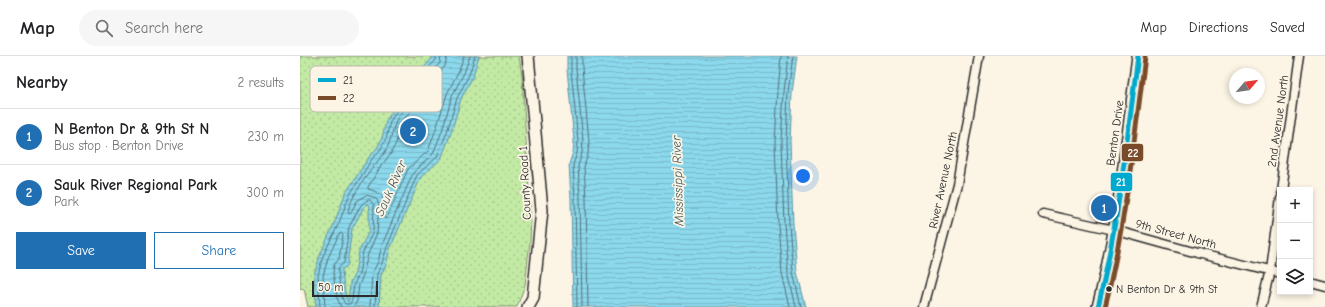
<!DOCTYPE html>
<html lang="en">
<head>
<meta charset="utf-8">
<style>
  :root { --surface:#fff; --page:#f6f6f6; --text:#202124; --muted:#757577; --line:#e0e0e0; --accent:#1f6fb2 }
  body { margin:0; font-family:"Comic Neue",sans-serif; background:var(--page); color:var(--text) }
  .controls { position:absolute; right:12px; bottom:12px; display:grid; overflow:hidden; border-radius:0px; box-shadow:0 2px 6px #0003 }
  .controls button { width:36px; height:36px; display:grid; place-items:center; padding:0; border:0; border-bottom:1px solid var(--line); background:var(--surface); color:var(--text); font:20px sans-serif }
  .compass { position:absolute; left:929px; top:12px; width:36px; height:36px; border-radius:50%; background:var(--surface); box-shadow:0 2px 6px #0003; rotate:61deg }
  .scale { position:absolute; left:12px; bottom:10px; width:66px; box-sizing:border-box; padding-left:4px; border:2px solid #2b2b2b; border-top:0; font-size:11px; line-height:14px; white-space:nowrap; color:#2b2b2b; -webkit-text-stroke:3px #fcf5e5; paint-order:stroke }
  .you { position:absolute; left:503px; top:120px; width:14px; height:14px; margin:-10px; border:3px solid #fff; border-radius:50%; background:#1a73e8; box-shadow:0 0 0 6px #1a73e833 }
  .badge { display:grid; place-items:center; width:26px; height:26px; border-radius:50%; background:var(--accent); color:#fff; font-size:13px; font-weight:700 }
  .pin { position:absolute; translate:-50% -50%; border:2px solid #fff; box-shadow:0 1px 4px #0006 }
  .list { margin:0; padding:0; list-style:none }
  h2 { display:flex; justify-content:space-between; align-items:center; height:52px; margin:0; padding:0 16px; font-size:17px }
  h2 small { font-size:13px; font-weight:400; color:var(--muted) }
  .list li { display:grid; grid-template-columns:26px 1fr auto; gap:12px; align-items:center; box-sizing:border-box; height:56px; padding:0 16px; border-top:1px solid var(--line) }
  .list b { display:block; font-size:15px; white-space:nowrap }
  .list p { margin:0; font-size:13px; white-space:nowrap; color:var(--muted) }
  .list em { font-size:13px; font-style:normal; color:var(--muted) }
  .actions { display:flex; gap:8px; padding:12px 16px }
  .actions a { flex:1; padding:9px 0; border:1px solid var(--accent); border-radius:0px; text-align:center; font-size:14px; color:var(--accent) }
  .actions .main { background:var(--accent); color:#fff }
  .icon { flex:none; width:22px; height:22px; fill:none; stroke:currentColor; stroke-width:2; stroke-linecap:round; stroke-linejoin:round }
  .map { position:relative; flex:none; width:1025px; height:251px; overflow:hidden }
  header { display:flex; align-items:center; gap:24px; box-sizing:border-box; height:56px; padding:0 20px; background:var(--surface); border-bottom:1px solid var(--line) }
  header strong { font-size:19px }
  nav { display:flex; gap:22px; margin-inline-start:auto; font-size:14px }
  .search { width:280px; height:36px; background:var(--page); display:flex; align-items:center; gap:10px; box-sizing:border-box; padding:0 14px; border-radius:22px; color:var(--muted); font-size:15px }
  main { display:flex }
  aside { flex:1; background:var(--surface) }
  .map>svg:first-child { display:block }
</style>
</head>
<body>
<header>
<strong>Map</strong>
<div class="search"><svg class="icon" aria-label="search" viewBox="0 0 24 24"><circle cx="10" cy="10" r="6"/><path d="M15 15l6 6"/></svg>Search here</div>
<nav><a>Map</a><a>Directions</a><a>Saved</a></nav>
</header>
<main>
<aside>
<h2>Nearby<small>2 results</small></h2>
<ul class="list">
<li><span class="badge">1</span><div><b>N Benton Dr &amp; 9th St N</b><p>Bus stop · Benton Drive</p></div><em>230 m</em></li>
<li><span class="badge">2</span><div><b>Sauk River Regional Park</b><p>Park</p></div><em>300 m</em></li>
</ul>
<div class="actions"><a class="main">Save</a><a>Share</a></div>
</aside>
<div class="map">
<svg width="1025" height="251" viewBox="0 0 1025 251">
  <defs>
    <pattern id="park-dots" width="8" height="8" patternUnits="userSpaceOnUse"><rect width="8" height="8" fill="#c3eaa5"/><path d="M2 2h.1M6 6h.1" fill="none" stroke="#a8c98e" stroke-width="1.8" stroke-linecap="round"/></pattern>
    <pattern id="water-rules" width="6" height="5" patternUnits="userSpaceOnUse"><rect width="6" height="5" fill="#8cd8ec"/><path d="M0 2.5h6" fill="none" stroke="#79bacb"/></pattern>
  </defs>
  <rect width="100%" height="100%" fill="#fcf5e5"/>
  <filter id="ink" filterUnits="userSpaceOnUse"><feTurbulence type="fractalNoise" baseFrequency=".025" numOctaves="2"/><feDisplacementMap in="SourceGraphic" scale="8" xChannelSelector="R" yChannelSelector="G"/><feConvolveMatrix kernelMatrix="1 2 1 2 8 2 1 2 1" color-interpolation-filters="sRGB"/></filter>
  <g filter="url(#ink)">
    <polygon fill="url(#park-dots)" stroke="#778a68" points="0,0 219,0 222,20 231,165 230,185 225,229 217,251 8,251 4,233 0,232"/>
    <g fill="url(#water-rules)" stroke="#65939f" fill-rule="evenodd">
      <path d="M134,0H179L173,20L161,43L151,77L141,103L121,121L90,193L86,209L81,219L79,251H16L14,219L20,199L35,165L45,138L69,101L77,92L82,82L86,65L91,57L105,38L118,18ZM68,148L70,150L69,155V175L59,195L55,217L50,227L48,246C45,241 42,219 42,213L46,211L48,208V201L52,173L64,151Z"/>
      <polygon points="267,0 497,0 492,37 490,85 493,168 497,216 506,251 273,251 271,142 269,108 273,96 274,85 267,13"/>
    </g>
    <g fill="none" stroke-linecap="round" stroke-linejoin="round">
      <g stroke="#527078" stroke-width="1">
        <path d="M147,0L145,10L130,27L103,65L101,70L96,87L90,99L81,110L68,131V133C77,135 85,140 85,150C85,155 83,158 85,163L87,162L108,113L128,95L136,73L147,38L159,14L164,0"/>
        <polyline points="271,0 271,13 278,85 277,97 273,109 275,142 277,251"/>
        <polyline points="276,0 276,12 283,85 282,97 278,110 280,142 282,251"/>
        <polyline points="282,0 282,12 289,85 288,98 284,111 286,142 288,251"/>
        <polyline points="481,0 478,35 475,86 478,169 482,217 490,251"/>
        <polyline points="488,0 484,36 481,86 484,168 488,216 496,251"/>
        <polyline points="493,0 488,36 486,86 489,168 493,216 501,251"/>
        <path d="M70,144L74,149L73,176L63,196L59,218L54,228L52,244L50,248H46C45,248 44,247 44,246C41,243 38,217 38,212L44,207L49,171L61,149L66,145Z"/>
        <polyline points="20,251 18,219 23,200 39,167 49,140 72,103 80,94 86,83 90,66 94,59 121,20 136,4 136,0"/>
        <polyline points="25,251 23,220 28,202 39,178 41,177 43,179 39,203 34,209 33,217 37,242 41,251"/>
        <path d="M54,251L57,245L59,229L63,219L68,198L77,177L79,149L77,144L74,141L66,139L57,145L50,158L48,157C48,145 69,116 77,106C79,103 83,100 85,96C92,84 92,72 98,61L125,23L140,7L141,0"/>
        <polyline points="70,251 72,217 78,206 82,189 113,117 133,98 142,75 152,40 164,17 170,0"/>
        <polyline points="75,251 77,218 82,207 87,191 117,119 137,101 147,76 157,42 169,19 175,0"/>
      </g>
      <g stroke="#2b2b2b" stroke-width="11">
        <g id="street">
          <polyline points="981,134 999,0"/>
          <polyline points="743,158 814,174 897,197 980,218"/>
          <polyline points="1010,225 1025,229"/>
          <polyline points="624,251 657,128 679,0"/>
          <polyline points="961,251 970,215 980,141"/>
        </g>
      </g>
      <g stroke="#2b2b2b" stroke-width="14">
        <g id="secondary">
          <polyline points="228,0 242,154 233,242 228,251"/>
          <path d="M798,251C819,169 827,84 838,0"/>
        </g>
      </g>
      <use href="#street" stroke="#fcf5e5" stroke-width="8"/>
      <use href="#secondary" stroke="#fcf5e5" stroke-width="11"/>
      <g stroke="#fcf5e5" stroke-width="8">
        <path id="bus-1" d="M798,251C818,168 827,84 838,0"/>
      </g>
      <g stroke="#fcf5e5" stroke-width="8">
        <path id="bus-2" d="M805,251C825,169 834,85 845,1"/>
      </g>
      <use href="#bus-1" stroke="#00a9ce" stroke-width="5"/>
      <use href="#bus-2" stroke="#7a4b2a" stroke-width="5"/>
    </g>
  </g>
  <circle fill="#2b2b2b" stroke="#fcf5e5" stroke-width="1.5" cx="809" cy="233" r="3.5"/>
  <g text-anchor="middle" stroke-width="3.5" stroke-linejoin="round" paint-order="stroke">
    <g font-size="11" fill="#2b2b2b" stroke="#fcf5e5" text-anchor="start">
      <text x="816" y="237">N Benton Dr &amp; 9th St</text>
    </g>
    <g font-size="12" fill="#2b2b2b" stroke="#fcf5e5">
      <text transform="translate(978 65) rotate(-82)" y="4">2nd Avenue North</text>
      <text transform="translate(815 77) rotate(-82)" y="4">Benton Drive</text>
      <text transform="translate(643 124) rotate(-78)" y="4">River Avenue North</text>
      <text transform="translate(225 127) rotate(-93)" y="4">County Road 1</text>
      <text transform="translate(876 178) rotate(15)" y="4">9th Street North</text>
    </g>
    <g font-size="13" font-style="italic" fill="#43565b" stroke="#fcf5e5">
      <text transform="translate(377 125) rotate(-92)" y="5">Mississippi River</text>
      <text transform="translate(90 132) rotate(-66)" y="5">Sauk River</text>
    </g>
  </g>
  <rect x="10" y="10" width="132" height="46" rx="6" fill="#fcf5e5" stroke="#bdb8ad" stroke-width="1"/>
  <rect x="18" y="22" width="18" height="4" fill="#00a9ce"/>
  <rect x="18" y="40" width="18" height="4" fill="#7a4b2a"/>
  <g font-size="11" fill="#2b2b2b">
    <text x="43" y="28">21</text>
    <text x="43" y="46">22</text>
  </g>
  <g stroke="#fcf5e5" stroke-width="1.5">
    <rect x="821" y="87" width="23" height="19" rx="4" fill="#7a4b2a"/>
    <rect x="810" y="116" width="23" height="20" rx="4" fill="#00a9ce"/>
  </g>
  <g font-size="11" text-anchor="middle" font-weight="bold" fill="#fff">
    <text x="833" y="101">22</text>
    <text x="821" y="130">21</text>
  </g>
</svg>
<div class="controls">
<button>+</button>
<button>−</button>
<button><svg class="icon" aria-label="layers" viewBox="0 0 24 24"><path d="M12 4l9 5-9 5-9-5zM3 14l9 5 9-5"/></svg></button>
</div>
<svg class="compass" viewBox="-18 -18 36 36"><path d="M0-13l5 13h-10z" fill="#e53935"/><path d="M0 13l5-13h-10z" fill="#757577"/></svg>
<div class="scale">50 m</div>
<div class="you"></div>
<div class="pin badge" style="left:804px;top:152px">1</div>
<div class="pin badge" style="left:113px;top:75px">2</div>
</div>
</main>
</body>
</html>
